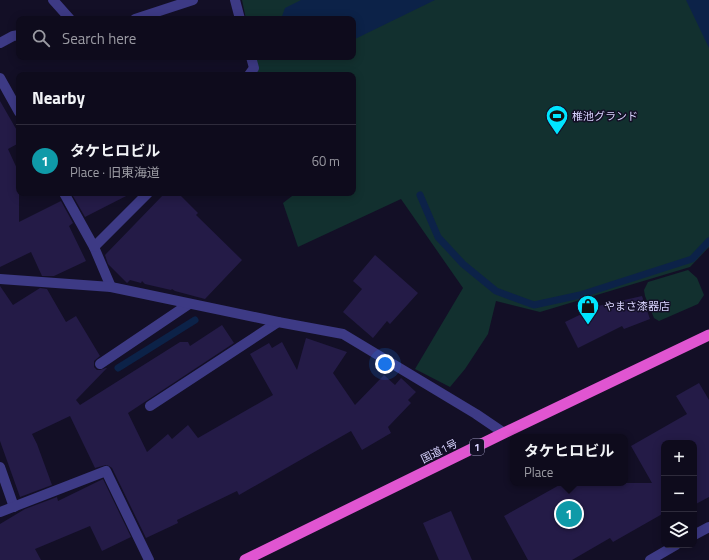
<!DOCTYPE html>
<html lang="en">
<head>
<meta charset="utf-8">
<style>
  :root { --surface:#0e0b1c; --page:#1c1929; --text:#f1f3f6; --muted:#9b9ba3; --line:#2e2b3b; --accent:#00e5ff }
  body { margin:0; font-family:"Titillium Web","Noto Sans JP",sans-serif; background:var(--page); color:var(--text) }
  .controls { position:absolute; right:12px; bottom:12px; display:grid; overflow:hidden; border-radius:8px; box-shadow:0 2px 10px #0003 }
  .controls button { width:36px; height:36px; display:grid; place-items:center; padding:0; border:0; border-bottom:1px solid var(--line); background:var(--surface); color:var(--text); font:20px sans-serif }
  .you { position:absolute; left:385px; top:364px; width:14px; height:14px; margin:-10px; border:3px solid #fff; border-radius:50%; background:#1a73e8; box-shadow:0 0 0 6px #1a73e833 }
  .badge { display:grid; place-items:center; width:26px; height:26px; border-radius:50%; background:var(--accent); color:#fff; font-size:13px; font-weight:700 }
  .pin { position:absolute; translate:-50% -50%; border:2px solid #fff; box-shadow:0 1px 4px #0006 }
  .popup { position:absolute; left:510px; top:434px; width:118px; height:52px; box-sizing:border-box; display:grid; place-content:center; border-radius:8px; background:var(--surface); filter:drop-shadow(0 1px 3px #0005); font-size:13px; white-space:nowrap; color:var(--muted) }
  .popup b { font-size:15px; color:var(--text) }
  .popup::after { content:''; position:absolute; left:50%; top:100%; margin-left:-8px; border:8px solid transparent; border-top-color:var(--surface) }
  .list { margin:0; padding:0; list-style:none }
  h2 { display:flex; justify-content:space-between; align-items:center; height:52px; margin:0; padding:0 16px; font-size:17px }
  h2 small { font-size:13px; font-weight:400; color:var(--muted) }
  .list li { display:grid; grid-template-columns:26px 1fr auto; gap:12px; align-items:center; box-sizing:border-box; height:72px; padding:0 16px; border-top:1px solid var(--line) }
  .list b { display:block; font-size:15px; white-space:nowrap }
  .list p { margin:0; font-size:13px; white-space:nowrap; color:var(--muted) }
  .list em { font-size:13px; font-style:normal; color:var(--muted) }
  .icon { flex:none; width:22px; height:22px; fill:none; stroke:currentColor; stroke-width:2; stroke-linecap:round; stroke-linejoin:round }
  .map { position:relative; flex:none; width:709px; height:560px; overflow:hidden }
  .search { position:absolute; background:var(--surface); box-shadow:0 2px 10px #0003; left:16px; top:16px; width:340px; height:44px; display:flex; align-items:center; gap:10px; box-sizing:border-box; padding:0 14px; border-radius:8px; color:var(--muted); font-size:15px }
  .panel { position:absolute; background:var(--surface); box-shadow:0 2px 10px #0003; left:16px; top:72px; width:340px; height:124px; border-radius:8px }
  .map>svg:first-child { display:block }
</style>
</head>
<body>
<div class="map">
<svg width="709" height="560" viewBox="0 0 709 560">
  <rect width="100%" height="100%" fill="#130f26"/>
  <g fill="#12302f">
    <polygon points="242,0 709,0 709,247 690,267 540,312 496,301 488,334 465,369 450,387 415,369 463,288 401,199 298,247 283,203 296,193 353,193 353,75 258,75 255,57 353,57 353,19 246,19"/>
    <polygon points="688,270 697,278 704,295 698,304 659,321 654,318 645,296 644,290 648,282"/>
  </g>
  <g fill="#0c2248">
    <polygon points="301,0 435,0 353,40 353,19 281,19 285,8"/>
    <polygon points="686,0 709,0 709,48"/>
  </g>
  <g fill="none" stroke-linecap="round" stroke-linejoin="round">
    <g stroke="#0c2248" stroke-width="7">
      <polyline points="420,195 438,237 463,264 496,291 534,305 580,295 692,259 709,241"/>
      <polyline points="118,368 195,320"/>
    </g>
  </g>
  <g fill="#241b47">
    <polygon points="0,101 19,134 19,143 8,149 19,173 19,222 61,201 73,223 69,226 86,261 54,276 42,276 31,252 0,267"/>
    <polygon points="78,193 132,193 85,217 73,196"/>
    <polygon points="165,193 178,193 198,213 196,215 242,260 205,299 175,291 172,289 171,290 145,284 142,281 141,283 130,280 127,283 108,264 105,255"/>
    <polygon points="375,255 418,293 390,324 387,321 373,338 343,312 362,289 353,281"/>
    <polygon points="0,286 13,305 40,288 47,289 66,322 76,316 100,356 94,361 94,367 97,370 100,370 106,368 107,368 76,400 80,405 180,342 188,342 190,346 222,325 234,343 128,413 147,452 168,434 172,439 188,425 198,438 273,395 250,354 269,343 272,348 282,342 297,370 306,338 347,352 333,373 355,405 384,375 395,385 401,378 416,392 408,400 411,403 388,427 391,433 362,450 351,431 239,495 237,491 177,520 178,523 146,538 112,468 109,466 106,465 95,468 70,416 32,434 37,444 52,485 20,497 0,441"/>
    <polygon points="642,296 650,319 624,329 622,326 578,348 565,322 598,306"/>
    <polygon points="699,383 709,400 709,497 694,505 694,443 664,443 664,513 613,542 610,538 572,560 528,560 504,516 563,483 652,483 631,446 687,414 676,396"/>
    <polygon points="103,479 131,537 102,551 90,526 35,549 41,560 0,560 0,524 25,509 57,497 58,501"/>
    <polygon points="451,511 472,560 439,560 423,523"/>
  </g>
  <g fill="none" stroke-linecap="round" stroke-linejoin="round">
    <g stroke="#3d3a85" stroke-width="10">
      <polyline points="53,0 70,19"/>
      <polyline points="100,364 189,304"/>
      <polyline points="150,406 278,322"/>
    </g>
    <g stroke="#3d3a85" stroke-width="10">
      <polyline points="235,0 240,19"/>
      <polyline points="135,19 193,0"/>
      <polyline points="0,43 13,36 19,35"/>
      <polyline points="249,75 254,68 251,57"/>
      <polyline points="0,78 19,112"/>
      <polyline points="64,193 94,247 111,287"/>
      <polyline points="94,247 148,193"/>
      <polyline points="0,279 111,287 278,322 343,334 476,414 504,433"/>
      <polyline points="0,467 14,507"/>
      <polyline points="0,512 106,471 149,560"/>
    </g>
    <g stroke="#3d3a85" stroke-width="10">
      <polyline points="694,535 709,527"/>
      <polyline points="650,560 676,545"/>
    </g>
    <polyline stroke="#e055d1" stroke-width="11" points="245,560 504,433 709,335"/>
  </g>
  <defs>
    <g id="stadium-pin" transform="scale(1.15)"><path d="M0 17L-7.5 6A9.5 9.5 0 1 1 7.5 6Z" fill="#00e5ff" stroke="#130f26"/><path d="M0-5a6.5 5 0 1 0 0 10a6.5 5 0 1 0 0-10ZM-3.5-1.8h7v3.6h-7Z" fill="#111"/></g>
    <g id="shop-pin" transform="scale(1.15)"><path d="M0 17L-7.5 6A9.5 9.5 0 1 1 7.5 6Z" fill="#00e5ff" stroke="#130f26"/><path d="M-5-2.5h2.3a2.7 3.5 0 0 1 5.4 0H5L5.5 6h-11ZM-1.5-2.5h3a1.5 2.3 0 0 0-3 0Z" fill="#111"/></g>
  </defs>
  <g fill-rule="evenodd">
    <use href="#stadium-pin" x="557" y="116"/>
    <use href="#shop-pin" x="588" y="306"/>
  </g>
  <g text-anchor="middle" stroke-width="3" stroke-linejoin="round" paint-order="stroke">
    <rect fill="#130f26" stroke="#9e99be" stroke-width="1" x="470" y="439" width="14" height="16" rx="3"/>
    <g font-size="10" font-weight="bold" fill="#d9d4ff">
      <text x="477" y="451">1</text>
    </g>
    <g font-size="11" fill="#d9d4ff" stroke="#130f26" text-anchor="start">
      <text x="572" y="120">椎池グランド</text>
      <text x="604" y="310">やまさ漆器店</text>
    </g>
    <g font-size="11" fill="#d9d4ff" stroke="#130f26">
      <text transform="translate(439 451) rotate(-26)" y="4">国道1号</text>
    </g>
  </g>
</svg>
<div class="controls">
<button>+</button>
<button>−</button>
<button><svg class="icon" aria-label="layers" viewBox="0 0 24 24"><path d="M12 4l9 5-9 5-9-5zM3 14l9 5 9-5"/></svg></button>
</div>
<div class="you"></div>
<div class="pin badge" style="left:569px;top:514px;background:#0f9aa8">1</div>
<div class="popup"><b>タケヒロビル</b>Place</div>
<div class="search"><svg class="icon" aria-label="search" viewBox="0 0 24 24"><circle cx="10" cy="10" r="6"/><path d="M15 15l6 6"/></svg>Search here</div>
<section class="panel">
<h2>Nearby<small></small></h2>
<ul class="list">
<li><span class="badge" style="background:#0f9aa8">1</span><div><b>タケヒロビル</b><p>Place · 旧東海道</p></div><em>60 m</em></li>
</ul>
</section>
</div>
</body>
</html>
